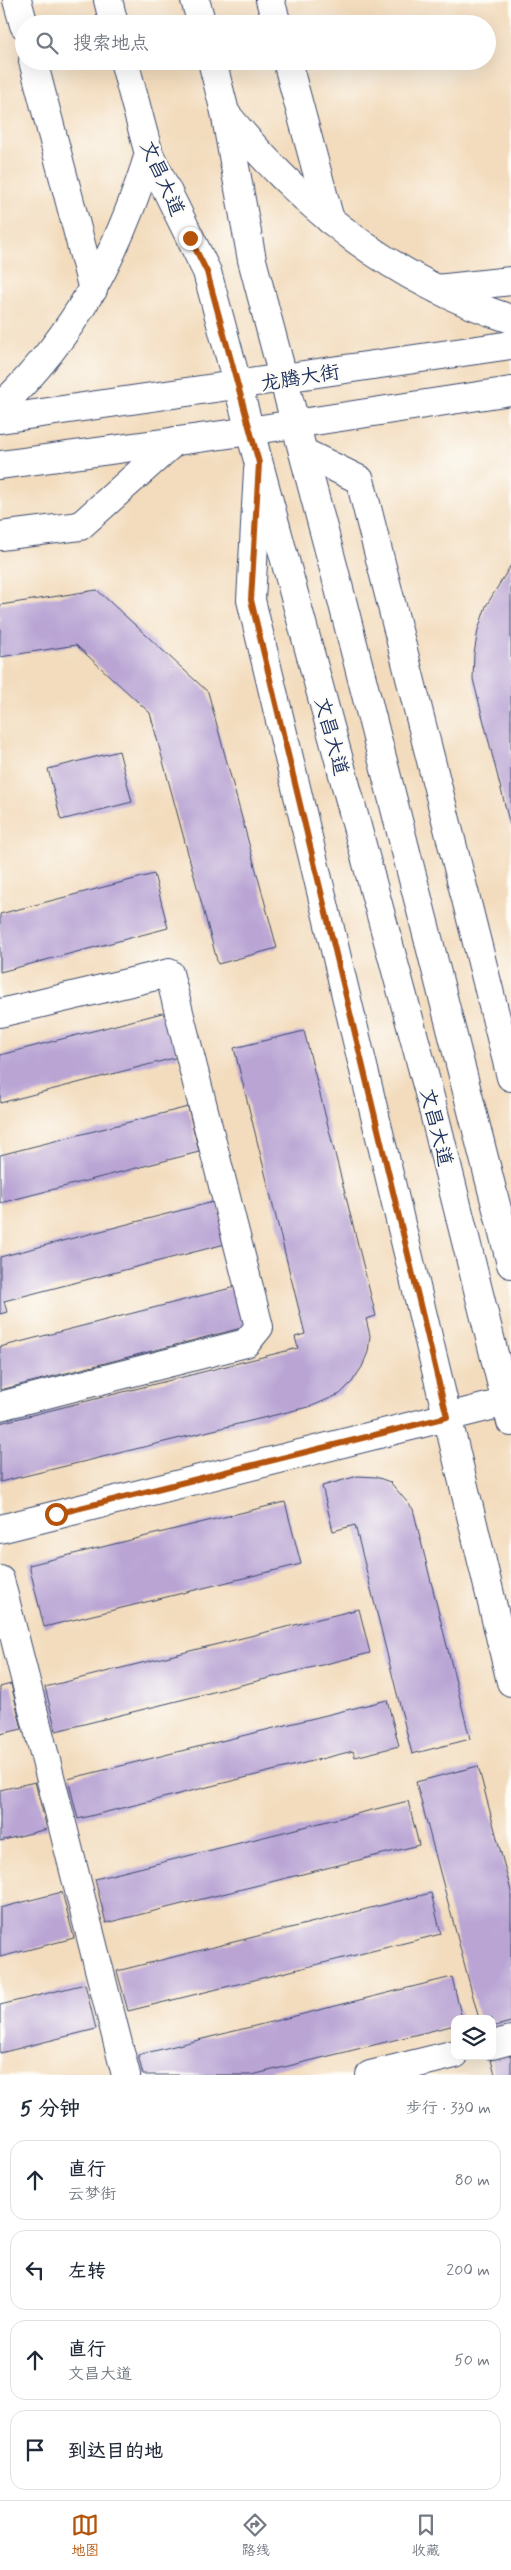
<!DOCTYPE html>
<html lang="zh">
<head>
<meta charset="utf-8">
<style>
  :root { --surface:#fff; --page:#f6f6f7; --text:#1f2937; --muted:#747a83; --line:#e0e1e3; --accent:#b45309 }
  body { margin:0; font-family:Mynerve,"LXGW WenKai TC",sans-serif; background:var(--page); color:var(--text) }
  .controls { position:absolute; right:15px; bottom:15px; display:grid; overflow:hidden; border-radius:10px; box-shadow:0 5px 20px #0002 }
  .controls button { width:45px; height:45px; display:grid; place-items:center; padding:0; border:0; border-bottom:1px solid var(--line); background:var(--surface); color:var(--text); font:25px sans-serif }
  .stop { position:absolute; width:15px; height:15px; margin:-11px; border:4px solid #b45309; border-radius:50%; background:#fff }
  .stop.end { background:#b45309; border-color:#fff; box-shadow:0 1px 5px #0008 }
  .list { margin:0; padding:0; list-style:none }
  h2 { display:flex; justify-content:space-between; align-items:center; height:65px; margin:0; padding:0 20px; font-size:21px }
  h2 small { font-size:16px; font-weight:400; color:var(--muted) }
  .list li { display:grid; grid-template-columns:32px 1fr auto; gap:15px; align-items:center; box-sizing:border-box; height:80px; margin:0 10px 10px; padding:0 10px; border:1px solid var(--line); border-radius:15px }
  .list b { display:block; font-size:19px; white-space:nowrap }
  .list p { margin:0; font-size:16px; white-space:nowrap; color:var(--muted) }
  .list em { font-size:16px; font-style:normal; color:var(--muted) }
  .icon { flex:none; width:28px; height:28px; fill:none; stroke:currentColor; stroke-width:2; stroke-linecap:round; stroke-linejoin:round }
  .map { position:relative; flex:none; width:511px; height:2075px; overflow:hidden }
  .search { position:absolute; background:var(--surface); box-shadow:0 5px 20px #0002; left:15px; right:15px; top:15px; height:55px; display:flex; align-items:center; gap:12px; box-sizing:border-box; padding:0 18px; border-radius:28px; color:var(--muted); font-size:19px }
  .sheet { height:425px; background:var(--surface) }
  nav { display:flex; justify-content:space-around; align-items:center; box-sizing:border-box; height:70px; border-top:1px solid var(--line); background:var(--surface); font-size:14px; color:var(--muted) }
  nav a { display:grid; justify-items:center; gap:2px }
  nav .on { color:var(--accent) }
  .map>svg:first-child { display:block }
</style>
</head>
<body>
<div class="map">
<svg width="511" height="2075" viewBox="0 0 511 2075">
  <rect width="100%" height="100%" fill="#fdfcf7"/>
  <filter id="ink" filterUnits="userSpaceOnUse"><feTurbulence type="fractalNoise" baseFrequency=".02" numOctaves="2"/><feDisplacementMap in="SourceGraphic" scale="10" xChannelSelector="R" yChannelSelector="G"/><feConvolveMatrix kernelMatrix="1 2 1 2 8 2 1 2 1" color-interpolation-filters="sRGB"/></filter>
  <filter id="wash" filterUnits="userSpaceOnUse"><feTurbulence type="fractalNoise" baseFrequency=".0096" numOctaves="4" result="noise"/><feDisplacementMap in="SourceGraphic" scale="20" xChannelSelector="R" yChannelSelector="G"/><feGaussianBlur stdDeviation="1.12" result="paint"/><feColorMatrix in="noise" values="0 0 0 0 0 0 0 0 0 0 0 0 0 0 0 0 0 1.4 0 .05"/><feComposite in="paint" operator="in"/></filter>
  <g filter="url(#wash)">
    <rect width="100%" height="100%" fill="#f3dcbd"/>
    <g id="blocks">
      <g fill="#b9a4d4">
        <polygon points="511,565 511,825 510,825 473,679 474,654 478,630 486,606"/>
        <polygon points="97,590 208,692 277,948 218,964 150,713 76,645 0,657 0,605"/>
        <polygon points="119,751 132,802 61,820 48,769"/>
        <polygon points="154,874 168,928 0,972 0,914"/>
        <polygon points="166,1012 178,1057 0,1103 0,1055"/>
        <polygon points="304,1031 376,1316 366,1319 370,1336 368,1352 362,1367 352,1382 340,1394 312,1406 0,1482 0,1423 298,1348 295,1337 305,1334 234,1048"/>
        <polygon points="188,1107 199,1152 0,1203 0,1155"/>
        <polygon points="217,1201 229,1243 4,1301 7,1312 0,1314 0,1257"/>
        <polygon points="243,1285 253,1325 0,1390 0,1347"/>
        <polygon points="358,1476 376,1477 390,1482 413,1509 470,1739 412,1754 355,1525 333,1531 322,1486"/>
        <polygon points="285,1502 301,1564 44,1627 29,1565"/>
        <polygon points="359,1609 370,1653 56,1731 45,1687"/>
        <polygon points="11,1684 22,1729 0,1734 0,1687"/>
        <polygon points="387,1700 399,1746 355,1757 353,1751 78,1819 68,1779"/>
        <polygon points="478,1766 511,1891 511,2022 492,2027 492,2019 479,2019 416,1782"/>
        <polygon points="35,1782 47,1829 0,1841 0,1790"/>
        <polygon points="408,1801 419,1845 106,1923 95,1879"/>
        <polygon points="62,1892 74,1938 0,1957 0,1908"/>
        <polygon points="431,1893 441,1934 128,2011 117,1971"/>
        <polygon points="452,1977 462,2019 455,2019 455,2025 252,2075 143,2075 138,2055"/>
        <polygon points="85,1984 96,2029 0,2053 0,2005"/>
        <polygon points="511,2051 511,2075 495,2075 490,2056"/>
      </g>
    </g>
  </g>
  <g filter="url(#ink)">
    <use href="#blocks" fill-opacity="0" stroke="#3b496c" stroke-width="1"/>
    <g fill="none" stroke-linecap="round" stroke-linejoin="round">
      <g stroke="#3b496c" stroke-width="30">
        <g id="minor">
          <polyline points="17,0 24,25"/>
          <polyline points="270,0 277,24"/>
          <polyline points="33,61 93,290"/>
          <polyline points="287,61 330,220"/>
          <polyline points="437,289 511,281"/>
          <polyline points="303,452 360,480 511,1077"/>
          <polyline points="258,470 251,600 511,1682"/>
          <polyline points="0,536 80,526 175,441"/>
          <polyline points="0,1013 169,973 259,1327 246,1343 0,1406"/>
          <polyline points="0,1529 511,1401"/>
          <polyline points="0,1580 126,2075"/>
          <polyline points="492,2045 511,2040"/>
          <polyline points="370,2075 455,2054"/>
        </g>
      </g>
      <g stroke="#3b496c" stroke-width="30">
        <g id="major">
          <polyline points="108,0 114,24"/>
          <polyline points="195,0 202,24"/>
          <polyline points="124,61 149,154 207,272 428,1089 511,1422"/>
          <polyline points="212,61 225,112 252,260 335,573 511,1264"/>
          <path d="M226,114C304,209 393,281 511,319"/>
          <path d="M0,407C76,334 118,254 149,154"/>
        </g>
      </g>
      <g stroke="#3b496c" stroke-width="30">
        <g id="highway">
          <polyline points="0,419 511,345"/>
          <polyline points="0,465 229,434 511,391"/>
        </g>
      </g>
      <use href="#minor" stroke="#fff" stroke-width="28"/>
      <use href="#major" stroke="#fff" stroke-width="28"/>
      <use href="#highway" stroke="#fff" stroke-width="28"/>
    </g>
  </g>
  <g fill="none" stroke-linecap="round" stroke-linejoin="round" filter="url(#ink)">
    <polyline stroke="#b45309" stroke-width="6" points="56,1514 447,1417 251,600 259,463 207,272 190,238"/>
  </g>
  <g text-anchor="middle" stroke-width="4.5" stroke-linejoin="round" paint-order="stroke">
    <g font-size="20" fill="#1b2f5e" stroke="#fdfcf7">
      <text transform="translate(163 178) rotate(66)" y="7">文昌大道</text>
      <text transform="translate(300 377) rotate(-9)" y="7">龙腾大街</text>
      <text transform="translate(332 736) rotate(75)" y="7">文昌大道</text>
      <text transform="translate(437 1127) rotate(76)" y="7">文昌大道</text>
    </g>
  </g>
</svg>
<div class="controls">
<button><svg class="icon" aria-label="layers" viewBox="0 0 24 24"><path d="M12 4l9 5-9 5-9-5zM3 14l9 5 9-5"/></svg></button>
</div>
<div class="stop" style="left:56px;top:1514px"></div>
<div class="stop end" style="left:190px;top:238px"></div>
<div class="search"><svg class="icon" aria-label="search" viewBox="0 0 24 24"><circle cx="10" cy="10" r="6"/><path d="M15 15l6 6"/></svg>搜索地点</div>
</div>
<section class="sheet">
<h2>5 分钟<small>步行 · 330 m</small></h2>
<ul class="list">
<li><svg class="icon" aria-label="ahead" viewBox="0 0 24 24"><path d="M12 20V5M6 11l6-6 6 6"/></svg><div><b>直行</b><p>云梦街</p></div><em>80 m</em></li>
<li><svg class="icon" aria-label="left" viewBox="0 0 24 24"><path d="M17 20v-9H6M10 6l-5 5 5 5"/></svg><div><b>左转</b></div><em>200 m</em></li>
<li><svg class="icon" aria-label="ahead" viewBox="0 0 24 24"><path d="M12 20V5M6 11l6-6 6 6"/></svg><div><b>直行</b><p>文昌大道</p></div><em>50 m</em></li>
<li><svg class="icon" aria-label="arrive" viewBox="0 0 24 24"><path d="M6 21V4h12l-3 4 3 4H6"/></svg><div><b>到达目的地</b></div></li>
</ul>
</section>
<nav>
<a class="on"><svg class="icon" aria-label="map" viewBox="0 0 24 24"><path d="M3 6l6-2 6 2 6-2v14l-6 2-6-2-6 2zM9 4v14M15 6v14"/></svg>地图</a>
<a><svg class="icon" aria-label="directions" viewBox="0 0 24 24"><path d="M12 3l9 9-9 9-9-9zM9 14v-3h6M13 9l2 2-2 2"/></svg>路线</a>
<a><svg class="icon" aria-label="saved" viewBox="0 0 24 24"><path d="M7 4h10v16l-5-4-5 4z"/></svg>收藏</a>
</nav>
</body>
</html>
